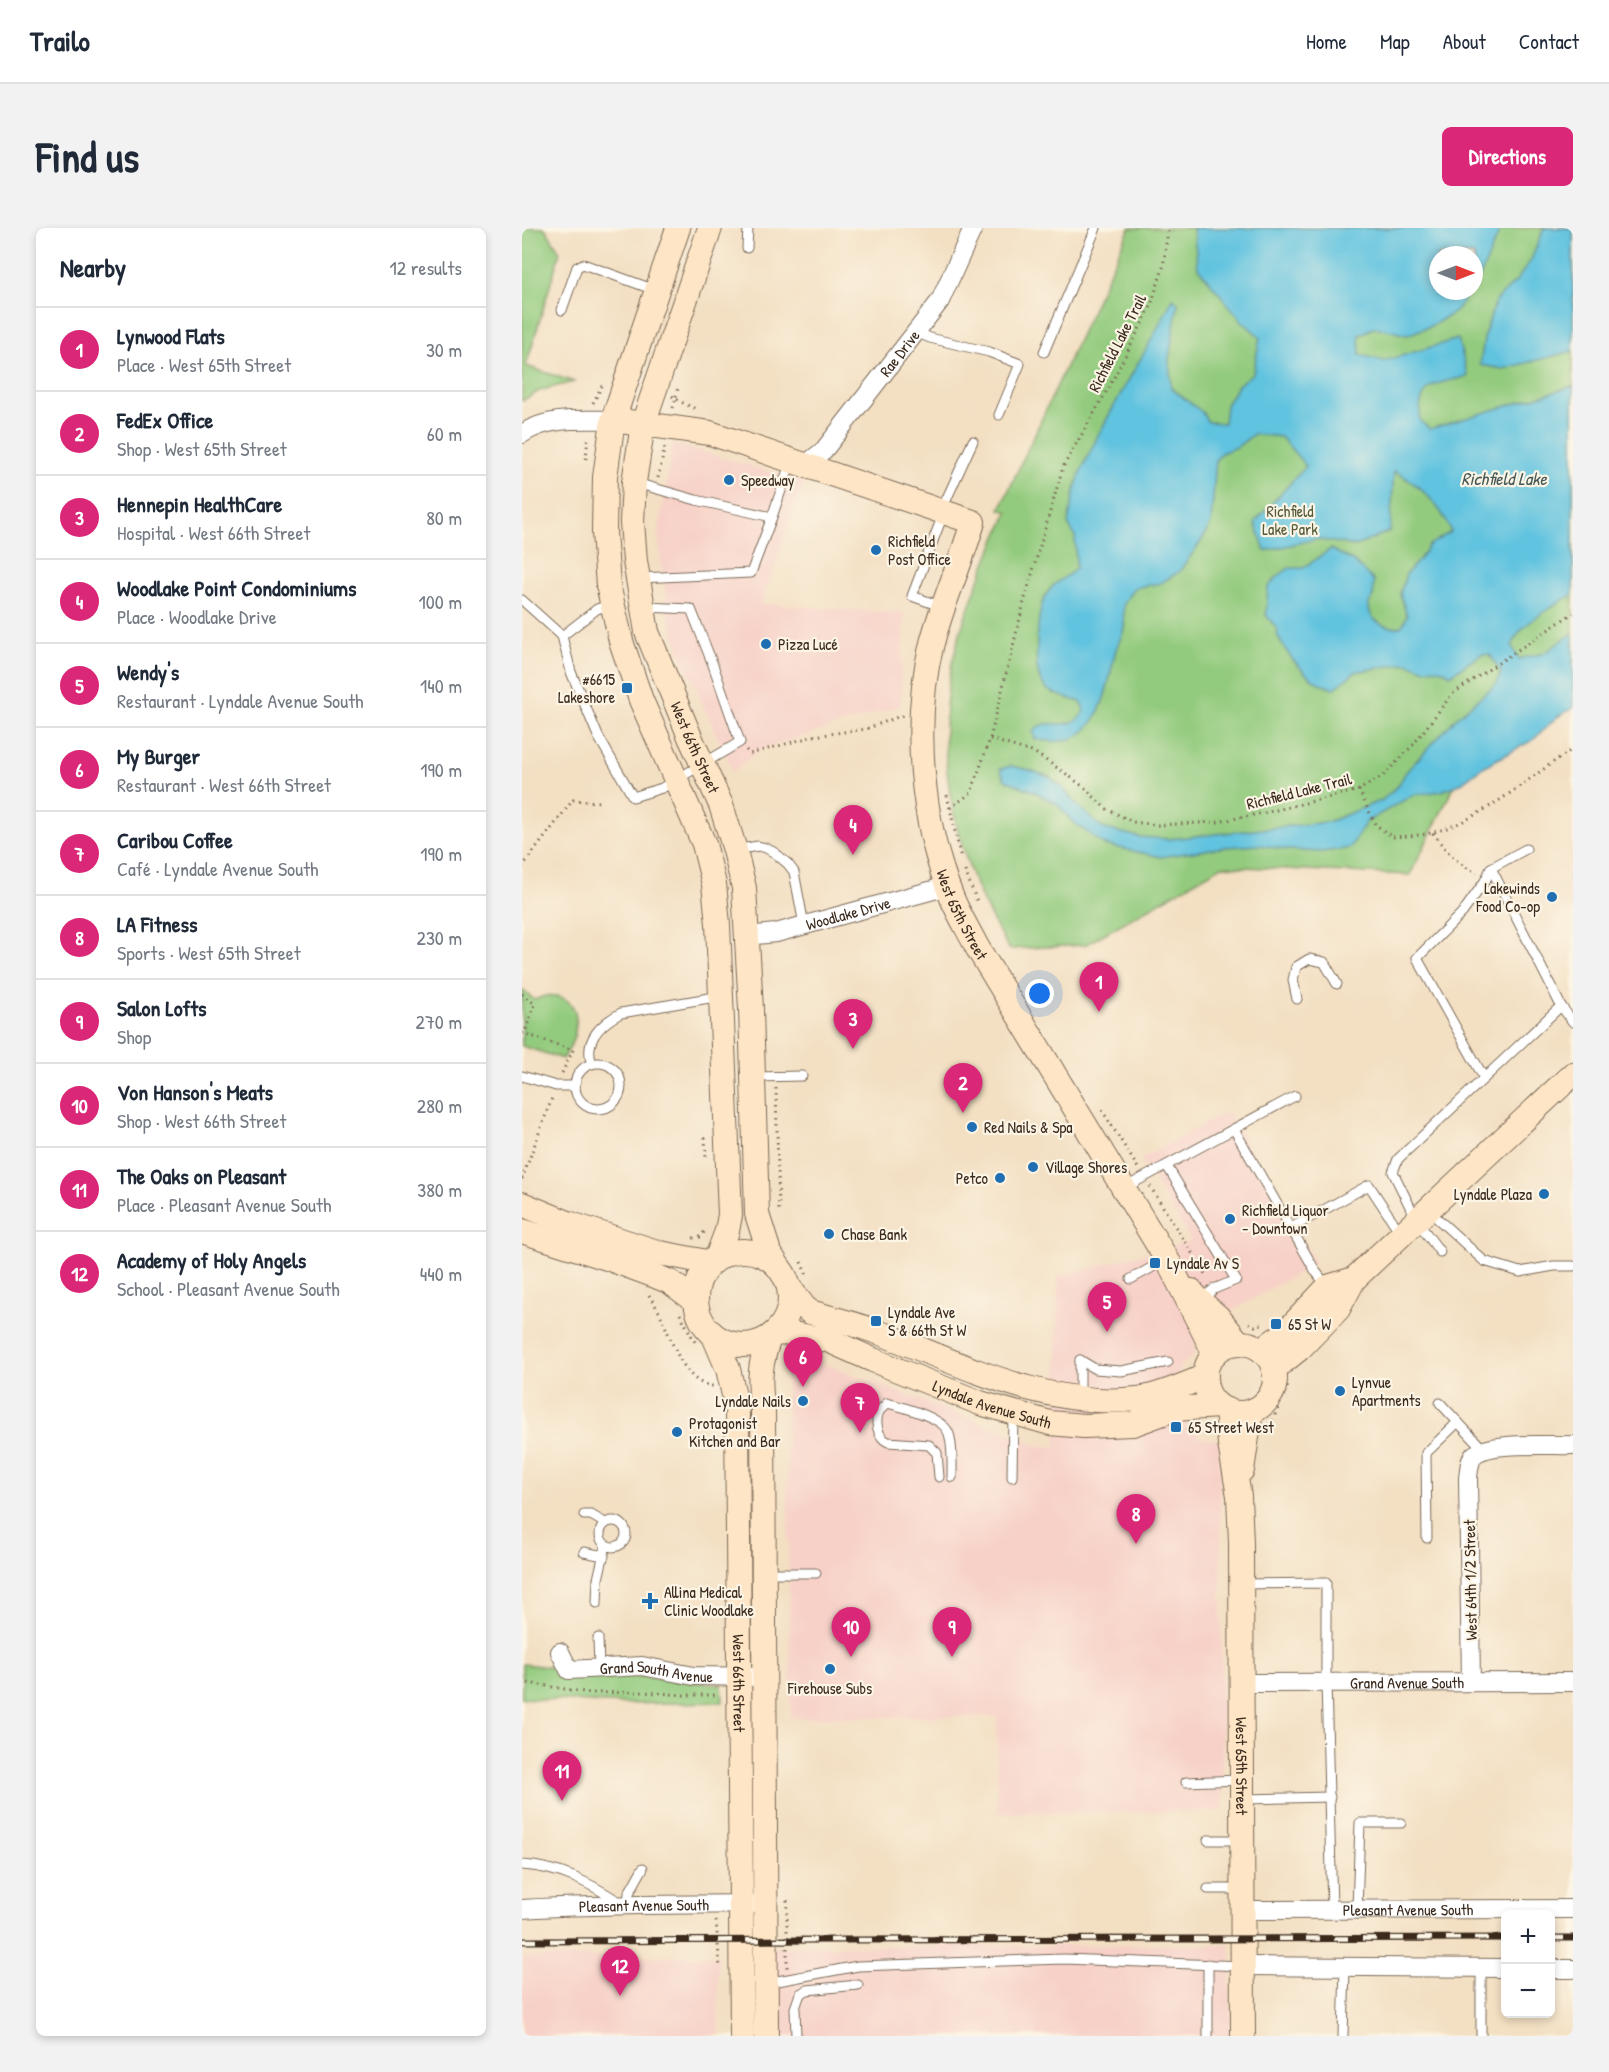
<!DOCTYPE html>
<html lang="en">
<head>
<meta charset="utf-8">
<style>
  :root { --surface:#fff; --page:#f2f2f3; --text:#1f2937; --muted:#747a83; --line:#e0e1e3; --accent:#db2777 }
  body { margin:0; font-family:"Patrick Hand",sans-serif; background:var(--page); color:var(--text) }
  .controls { position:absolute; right:18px; bottom:18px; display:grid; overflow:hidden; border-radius:9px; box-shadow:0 3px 9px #0003 }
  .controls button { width:54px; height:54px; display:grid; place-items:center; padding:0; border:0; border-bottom:2px solid var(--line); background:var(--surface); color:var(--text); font:30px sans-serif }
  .compass { position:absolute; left:907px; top:18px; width:54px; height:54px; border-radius:50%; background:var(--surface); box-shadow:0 3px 9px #0003; rotate:90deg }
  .you { position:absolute; left:518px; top:766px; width:21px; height:21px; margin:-15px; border:4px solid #fff; border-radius:50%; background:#1a73e8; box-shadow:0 0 0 9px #1a73e833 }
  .badge { display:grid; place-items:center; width:39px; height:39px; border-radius:50%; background:var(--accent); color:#fff; font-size:20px; font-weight:700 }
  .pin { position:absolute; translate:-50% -50px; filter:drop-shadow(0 2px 3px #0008) }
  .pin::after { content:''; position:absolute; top:32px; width:21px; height:18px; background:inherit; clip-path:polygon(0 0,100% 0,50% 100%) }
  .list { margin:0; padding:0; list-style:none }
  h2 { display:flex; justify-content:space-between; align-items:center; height:78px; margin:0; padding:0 24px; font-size:26px }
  h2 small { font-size:20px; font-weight:400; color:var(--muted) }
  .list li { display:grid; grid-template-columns:39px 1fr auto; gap:18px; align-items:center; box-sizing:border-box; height:84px; padding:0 24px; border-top:2px solid var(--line) }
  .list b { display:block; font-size:22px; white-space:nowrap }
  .list p { margin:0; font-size:20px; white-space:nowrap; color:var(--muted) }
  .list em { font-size:20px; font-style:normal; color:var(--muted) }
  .map { position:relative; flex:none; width:1051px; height:1808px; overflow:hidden; border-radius:9px }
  header { display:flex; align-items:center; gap:36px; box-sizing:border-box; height:84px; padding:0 30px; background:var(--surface); border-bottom:2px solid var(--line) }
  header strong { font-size:28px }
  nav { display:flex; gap:33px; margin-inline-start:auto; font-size:21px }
  .intro { display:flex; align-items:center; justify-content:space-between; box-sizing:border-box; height:144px; padding:0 36px }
  h1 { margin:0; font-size:42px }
  .button { padding:15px 27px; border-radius:9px; background:var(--accent); color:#fff; font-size:21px; font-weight:700 }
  main { display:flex; gap:36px; padding:0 36px }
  aside { flex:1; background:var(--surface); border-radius:9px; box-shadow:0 3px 9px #0003 }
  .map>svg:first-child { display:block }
</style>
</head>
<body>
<header>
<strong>Trailo</strong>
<nav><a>Home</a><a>Map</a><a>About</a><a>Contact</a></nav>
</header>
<div class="intro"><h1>Find us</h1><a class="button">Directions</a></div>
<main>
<aside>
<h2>Nearby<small>12 results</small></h2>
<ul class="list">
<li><span class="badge">1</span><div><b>Lynwood Flats</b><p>Place · West 65th Street</p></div><em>30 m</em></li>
<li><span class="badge">2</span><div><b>FedEx Office</b><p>Shop · West 65th Street</p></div><em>60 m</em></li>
<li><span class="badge">3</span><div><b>Hennepin HealthCare</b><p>Hospital · West 66th Street</p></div><em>80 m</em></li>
<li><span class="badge">4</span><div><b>Woodlake Point Condominiums</b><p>Place · Woodlake Drive</p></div><em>100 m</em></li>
<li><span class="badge">5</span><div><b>Wendy's</b><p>Restaurant · Lyndale Avenue South</p></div><em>140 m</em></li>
<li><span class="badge">6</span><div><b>My Burger</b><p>Restaurant · West 66th Street</p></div><em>190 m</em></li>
<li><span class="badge">7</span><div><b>Caribou Coffee</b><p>Café · Lyndale Avenue South</p></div><em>190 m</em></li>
<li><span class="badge">8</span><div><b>LA Fitness</b><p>Sports · West 65th Street</p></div><em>230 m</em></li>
<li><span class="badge">9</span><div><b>Salon Lofts</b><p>Shop</p></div><em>270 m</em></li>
<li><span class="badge">10</span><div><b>Von Hanson's Meats</b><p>Shop · West 66th Street</p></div><em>280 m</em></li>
<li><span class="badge">11</span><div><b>The Oaks on Pleasant</b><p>Place · Pleasant Avenue South</p></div><em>380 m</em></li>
<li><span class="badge">12</span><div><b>Academy of Holy Angels</b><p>School · Pleasant Avenue South</p></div><em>440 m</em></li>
</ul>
</aside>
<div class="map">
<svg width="1051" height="1808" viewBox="0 0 1051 1808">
  <rect width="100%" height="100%" fill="#fcf5e5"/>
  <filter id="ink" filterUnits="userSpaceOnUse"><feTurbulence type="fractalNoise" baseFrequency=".0167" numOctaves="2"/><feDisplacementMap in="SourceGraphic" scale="12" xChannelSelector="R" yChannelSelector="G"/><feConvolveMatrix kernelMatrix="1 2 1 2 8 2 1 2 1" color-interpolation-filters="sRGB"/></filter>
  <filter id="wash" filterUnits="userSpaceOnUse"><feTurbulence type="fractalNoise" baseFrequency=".008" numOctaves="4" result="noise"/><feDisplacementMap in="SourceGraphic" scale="24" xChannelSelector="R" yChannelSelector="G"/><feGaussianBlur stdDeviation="1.35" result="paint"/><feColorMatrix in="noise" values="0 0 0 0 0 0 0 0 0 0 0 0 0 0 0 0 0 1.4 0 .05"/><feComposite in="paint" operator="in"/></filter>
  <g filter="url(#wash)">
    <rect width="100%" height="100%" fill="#f3dfc2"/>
    <g fill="#f7d1c8">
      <polygon points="151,215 282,254 239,376 382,385 378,478 236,522 211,544 161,432 146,387 136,308"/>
      <polygon points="705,884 793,1035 672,1105 672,1126 657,1140 676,1209 698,1213 701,1583 475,1585 475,1488 269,1490 264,1141 284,1129 518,1218 534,1219 536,1049 669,1013 619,931"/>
      <polygon points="708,1717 709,1808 236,1808 233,1719"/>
      <polygon points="196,1728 196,1808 0,1808 0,1729"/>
    </g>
    <g fill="#93cb7e" stroke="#677a4e" stroke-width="1.5" fill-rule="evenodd">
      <polygon points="0,0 23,0 38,24 4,138 52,154 19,162 0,173"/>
      <path d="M608,0H1051V435L985,451L888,647L700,638L563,717L487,721C474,699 461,676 452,652C422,576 413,491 436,412C449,368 467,326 486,284L478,281ZM916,27H952V63H916Z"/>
      <path d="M0,762L13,772C30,763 52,768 54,790C55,804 49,820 41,831L0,818Z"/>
      <polygon points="0,1436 200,1457 201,1474 102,1476 0,1470"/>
    </g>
    <g fill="#61c3df" stroke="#4e767e" stroke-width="1.5">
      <path d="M671,0H979L957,51L952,58V27H916V63H948L933,84L911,97L885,107L853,99L837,107L838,127L862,133L936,111L946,148C915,157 895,153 898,193L908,201L1051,158V366C1033,378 993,397 990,419L997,431L1022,425L1051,405V480L1035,489L1011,512L959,540L938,556L920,563L891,567L844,594L828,620L800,624L767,622L738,617L703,619L639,629L583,617L552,595L535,576L509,562L483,552L478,541L489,538L508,542L527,549L539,558L553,575L580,600L617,609L647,611L806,594L860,572L876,558L884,544L935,489L975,455L979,444L968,427L960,426L928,447L924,443L912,440L904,442L885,435L833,444L813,460C789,458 764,427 755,406L756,402L744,387L746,359L755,349L767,340H781L809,321L831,333L852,353C851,358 852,363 851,368C850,372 847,373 847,377C846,394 867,402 880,398L885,388L878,366L884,346L897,332L907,317L929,304C919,277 897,256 872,243L868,303L834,318L794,311L743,323L733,294L784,238L759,209L732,206L715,219L699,225L694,232L689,295L678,315L657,344L639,355L612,360C609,365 604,371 602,376C600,383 603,392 602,399C601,408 595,416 593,425C583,471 575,526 513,511L511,504C523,485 549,508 562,483L559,474C548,471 534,468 525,461C521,457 517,450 516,445C513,429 515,380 524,367C534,351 543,352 554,340L553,308L546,296C549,280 552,261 558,246C584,185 622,130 651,70L656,75L647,131L649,160L680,184L686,194L702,195L704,177L716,157L731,145L738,109L720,93L676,40Z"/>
      <polygon points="1022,0 1051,0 1051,123 981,141 958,137 963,105 974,72 995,52 1009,32"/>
    </g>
  </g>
  <g filter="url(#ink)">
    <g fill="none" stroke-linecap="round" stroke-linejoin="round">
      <g stroke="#7b6957" stroke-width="11">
        <g id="lane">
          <polyline points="225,20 226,0"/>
          <polyline points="40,82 55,39 61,36 133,62"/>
          <polyline points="394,104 408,110 467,124 498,136 477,187"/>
          <polyline points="522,124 574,0"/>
          <polyline points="114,255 174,272 250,289 269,233"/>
          <polyline points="420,281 451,213"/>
          <polyline points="117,350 229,345 250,289"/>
          <polyline points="0,372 40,408 49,444 76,508 111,569 140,560 218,514 191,437 169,381 123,379"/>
          <polyline points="421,379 390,368 422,284"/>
          <polyline points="40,408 75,381 90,376"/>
          <polyline points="213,622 236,618 244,620 253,625 266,636 272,644 282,697"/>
          <polyline points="969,640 1039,778 1051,794"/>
          <polyline points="775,771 771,752 774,739 787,731 802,734 815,756"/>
          <circle cx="76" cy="858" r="23"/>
          <path d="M70,836C61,812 80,795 99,785L199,768"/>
          <polyline points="0,848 34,858 53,858"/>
          <polyline points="232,849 280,848"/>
          <polyline points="962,850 895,730 941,684 963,653 969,640 1004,621"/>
          <polyline points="712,901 794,1044 806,1059"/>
          <polyline points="645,938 714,1052 692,1061 679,1072"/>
          <polyline points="604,959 773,868"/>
          <polyline points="907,983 962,1033 998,1044 1032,1038 1051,1038"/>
          <polyline points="769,1000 847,957 879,1006"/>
          <polyline points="918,1024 895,993 871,944 876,931 1039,778"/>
          <polyline points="609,1051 629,1040 642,1031"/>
          <polyline points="558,1132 573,1141 599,1143 646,1134"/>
          <polyline points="558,1132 558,1169"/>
          <polyline points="918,1175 962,1222"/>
          <path d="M417,1249L415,1225L407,1217L366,1214C355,1209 352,1192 358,1182C358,1182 365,1176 365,1175C381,1179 423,1190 427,1206C431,1219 430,1235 430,1249"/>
          <polyline points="490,1249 491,1186"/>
          <polyline points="62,1287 69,1287 83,1295"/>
          <circle cx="91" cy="1306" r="13"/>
          <polyline points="905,1310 904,1225 936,1194"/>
          <polyline points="62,1324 82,1328"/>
          <polyline points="244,1345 294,1345"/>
          <polyline points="719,1356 804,1355 804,1454 810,1682"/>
          <polyline points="75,1375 76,1351 84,1317"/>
          <polyline points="76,1410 77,1440"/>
          <polyline points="664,1554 719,1552"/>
          <polyline points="720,1571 808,1569"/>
          <polyline points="686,1612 720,1612"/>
          <path d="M0,1637C37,1639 68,1655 99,1675"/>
          <polyline points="686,1661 718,1661"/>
          <polyline points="106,1676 107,1665 121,1640"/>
          <polyline points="835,1682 838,1595 879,1595"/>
          <polyline points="686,1736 686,1808"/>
          <polyline points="959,1740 959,1808"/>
          <polyline points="245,1755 336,1738 542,1731 721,1738"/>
          <polyline points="274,1808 273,1780 278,1766 285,1762 336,1757"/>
          <polyline points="821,1808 823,1739"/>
        </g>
      </g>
      <g stroke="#7b6957" stroke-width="20">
        <g id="street">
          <path d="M0,206C26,188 60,192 91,192"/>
          <path id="s1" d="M283,237L302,222L418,73L451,0"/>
          <path id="s2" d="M225,708L254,705L426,658"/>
          <path id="s3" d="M38,1424L47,1442L120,1438L172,1448L242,1449"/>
          <path d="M949,1454L946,1250C947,1242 947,1233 952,1227C968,1213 1029,1218 1051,1217"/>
          <path id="s4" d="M719,1455L1051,1454"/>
          <path id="s5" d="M0,1681C77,1676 153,1677 230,1676"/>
          <path id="s6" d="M721,1682L1051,1681"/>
          <polyline points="721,1738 984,1740"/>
          <polyline points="1028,1741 1051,1741"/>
        </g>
      </g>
      <g stroke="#7b6957" stroke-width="26">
        <g id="secondary">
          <polyline points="156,0 91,192 83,249 82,304 86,357 99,413 119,472 182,616 192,656 196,696 208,987 205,1003 194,1032"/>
          <path id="s7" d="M188,0L121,196L112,254L110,294L113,333L125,404L168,509L199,577L213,622L222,660L229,781L235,986L247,1024L261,1046"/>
          <path id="s8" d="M91,192L188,205L451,294C439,335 421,373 410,415C390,494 399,594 430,670C437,687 447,703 455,719L647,1035L693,1126"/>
          <polyline points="0,976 46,995 138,1025 190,1035"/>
          <polyline points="0,1003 85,1030 131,1047 148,1054 174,1073"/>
          <circle cx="221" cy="1070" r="47"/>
          <path d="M267,1059L282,1079L288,1084C311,1091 335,1096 358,1105C440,1136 525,1181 615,1171C636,1169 664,1156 684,1148"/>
          <polyline points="669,1063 678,1073 696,1089 717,1115"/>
          <path id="s9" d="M251,1106L265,1105L306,1112L351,1132L458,1175L528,1195L562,1198L611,1196L652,1181L697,1178"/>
          <path id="s10" d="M192,1108L206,1141L215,1180L220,1808"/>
          <circle cx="718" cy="1150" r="35"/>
          <polyline points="739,1122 763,1105 806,1059 832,1051"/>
          <polyline points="752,1141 777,1121 816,1081 832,1051 1051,846"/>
          <path id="s11" d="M705,1182L708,1216L717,1268L719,1315L721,1808"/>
          <polyline points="720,1242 729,1183"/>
          <path d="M244,1808L241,1180C236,1154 238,1135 247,1110"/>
        </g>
      </g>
      <g stroke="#7b6957" stroke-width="3" stroke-dasharray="1.5 4.5" stroke-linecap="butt">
        <polyline points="150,168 159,174 176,182"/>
        <polyline points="71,175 82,154"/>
        <polyline points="151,180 156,160"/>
        <polyline points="64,231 66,208"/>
        <polyline points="136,250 143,219"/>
        <polyline points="468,511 513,525 543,545 563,560 583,580 611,594 636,597 695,594 742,585 837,562 861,548 891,517 930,466 1051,385"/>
        <polyline points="224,522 228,526 292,508 344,501 381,487"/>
        <path d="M837,562L853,596L870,609C884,608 899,608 912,604C962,591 1008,548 1051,521"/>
        <polyline points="425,567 439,631"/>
        <polyline points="428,580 449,565 468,511 503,370 541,239 587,159 628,80 641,40 646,0"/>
        <path d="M911,605C924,623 935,636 955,645"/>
        <polyline points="0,639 51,572 78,574"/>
        <polyline points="443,643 456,676"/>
        <polyline points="0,766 13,776 2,806"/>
        <polyline points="0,805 51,822"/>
        <polyline points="40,845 51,822"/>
        <polyline points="254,860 257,984"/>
        <polyline points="580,882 616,940"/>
        <polyline points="183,909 184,929"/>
        <polyline points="0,951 30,870"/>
        <polyline points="628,958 685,1049"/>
        <polyline points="171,1010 178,1009 183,1003"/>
        <polyline points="279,1034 286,1050"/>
        <path d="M127,1067C131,1074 136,1081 139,1088C149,1110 162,1157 191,1158"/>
        <polyline points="158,1086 173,1114"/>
        <polyline points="727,1095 733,1098 740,1096"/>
        <polyline points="748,1198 767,1155"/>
        <polyline points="655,1201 654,1203 677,1202 686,1206"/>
        <polyline points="0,1454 68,1465 121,1464 162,1467 195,1467"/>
        <polyline points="265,1672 265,1740"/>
        <polyline points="194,1693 198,1740"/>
      </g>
      <use href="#lane" stroke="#fff" stroke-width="9"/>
      <use href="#street" stroke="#fff" stroke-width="18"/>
      <use href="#secondary" stroke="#fde5c5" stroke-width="24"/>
      <g stroke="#3b2a1e" stroke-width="7">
        <g id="rail">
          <polyline points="1028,1710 1051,1710"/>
          <polyline points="0,1713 984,1710"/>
        </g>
      </g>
      <use href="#rail" stroke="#fcf5e5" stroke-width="4.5" stroke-dasharray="14" stroke-linecap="butt"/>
    </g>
  </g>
  <g fill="#1f6fb2" stroke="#fcf5e5" stroke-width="2">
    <circle cx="207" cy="252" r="6"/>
    <circle cx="354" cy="322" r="6"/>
    <circle cx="244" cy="416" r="6"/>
    <rect x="99" y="454" width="12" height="12" rx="3"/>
    <circle cx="1030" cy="669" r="6"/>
    <circle cx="450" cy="899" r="6"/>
    <circle cx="511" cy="939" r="6"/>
    <circle cx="478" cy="950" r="6"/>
    <circle cx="1022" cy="966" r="6"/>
    <circle cx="708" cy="991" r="6"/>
    <circle cx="307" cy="1006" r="6"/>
    <rect x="627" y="1029" width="12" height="12" rx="3"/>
    <rect x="348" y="1087" width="12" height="12" rx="3"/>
    <rect x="748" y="1090" width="12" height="12" rx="3"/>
    <circle cx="818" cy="1163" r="6"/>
    <circle cx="281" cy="1173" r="6"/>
    <rect x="648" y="1193" width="12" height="12" rx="3"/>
    <circle cx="155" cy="1204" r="6"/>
    <path d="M125 1364h6v6h6v6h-6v6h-6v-6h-6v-6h6z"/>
    <circle cx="308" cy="1441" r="6"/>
  </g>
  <g text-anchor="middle" stroke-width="4.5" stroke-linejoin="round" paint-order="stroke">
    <g font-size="16" fill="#3b2a1e" stroke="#fcf5e5">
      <text transform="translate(595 115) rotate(-63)" y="6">Richfield Lake Trail</text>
      <text dy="6" stroke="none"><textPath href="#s1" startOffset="147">Rae Drive</textPath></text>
      <text dy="6" stroke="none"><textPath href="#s7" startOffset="542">West 66th Street</textPath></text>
      <text transform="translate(777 563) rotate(-14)" y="6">Richfield Lake Trail</text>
      <text dy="6" stroke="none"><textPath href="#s2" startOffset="104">Woodlake Drive</textPath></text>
      <text dy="6" stroke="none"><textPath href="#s8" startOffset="782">West 65th Street</textPath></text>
      <text dy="6" stroke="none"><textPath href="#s9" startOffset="232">Lyndale Avenue South</textPath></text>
      <text transform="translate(948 1352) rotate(-91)" y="6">West 64th 1/2 Street</text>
      <text dy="6" stroke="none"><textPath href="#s3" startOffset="108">Grand South Avenue</textPath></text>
      <text dy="6" stroke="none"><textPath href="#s4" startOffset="166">Grand Avenue South</textPath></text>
      <text dy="6" stroke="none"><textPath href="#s10" startOffset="351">West 66th Street</textPath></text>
      <text dy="6" stroke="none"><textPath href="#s11" startOffset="357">West 65th Street</textPath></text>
      <text dy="6" stroke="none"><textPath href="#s5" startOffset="122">Pleasant Avenue South</textPath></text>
      <text dy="6" stroke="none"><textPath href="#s6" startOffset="165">Pleasant Avenue South</textPath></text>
    </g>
    <g font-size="16" fill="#3b2a1e" stroke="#fcf5e5" text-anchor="start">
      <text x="219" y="258">Speedway</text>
      <text x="366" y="319">Richfield<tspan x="366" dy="18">Post Office</tspan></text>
      <text x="256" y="422">Pizza Lucé</text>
      <text x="93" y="457" text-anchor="end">#6615<tspan x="93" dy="18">Lakeshore</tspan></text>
      <text x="1018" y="666" text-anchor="end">Lakewinds<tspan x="1018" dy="18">Food Co-op</tspan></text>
      <text x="462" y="905">Red Nails &amp; Spa</text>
      <text x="523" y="945">Village Shores</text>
      <text x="466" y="956" text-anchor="end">Petco</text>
      <text x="1010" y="972" text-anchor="end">Lyndale Plaza</text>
      <text x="720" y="988">Richfield Liquor<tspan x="720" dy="18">- Downtown</tspan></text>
      <text x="319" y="1012">Chase Bank</text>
      <text x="645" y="1041">Lyndale Av S</text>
      <text x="366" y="1090">Lyndale Ave<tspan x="366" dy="18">S &amp; 66th St W</tspan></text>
      <text x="766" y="1102">65 St W</text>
      <text x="830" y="1160">Lynvue<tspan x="830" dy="18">Apartments</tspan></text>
      <text x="269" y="1179" text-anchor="end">Lyndale Nails</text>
      <text x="167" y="1201">Protagonist<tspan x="167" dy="18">Kitchen and Bar</tspan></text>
      <text x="666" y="1205">65 Street West</text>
      <text x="142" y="1370">Allina Medical<tspan x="142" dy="18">Clinic Woodlake</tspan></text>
      <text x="308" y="1466" text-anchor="middle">Firehouse Subs</text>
    </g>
    <g font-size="16" fill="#555a3b" stroke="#fcf5e5">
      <text x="768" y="289">Richfield<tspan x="768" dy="18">Lake Park</tspan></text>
    </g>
    <g font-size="18" font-style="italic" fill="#465858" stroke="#fcf5e5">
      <text x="982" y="257">Richfield Lake</text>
    </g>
  </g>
</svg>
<div class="controls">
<button>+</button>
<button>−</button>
</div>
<svg class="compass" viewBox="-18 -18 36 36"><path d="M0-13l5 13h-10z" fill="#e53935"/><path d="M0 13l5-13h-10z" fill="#747a83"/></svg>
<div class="you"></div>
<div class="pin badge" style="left:577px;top:784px">1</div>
<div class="pin badge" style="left:441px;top:885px">2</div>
<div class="pin badge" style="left:331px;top:821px">3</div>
<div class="pin badge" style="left:331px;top:627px">4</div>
<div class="pin badge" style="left:585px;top:1104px">5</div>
<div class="pin badge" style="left:281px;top:1159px">6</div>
<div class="pin badge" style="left:338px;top:1205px">7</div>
<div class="pin badge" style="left:614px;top:1316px">8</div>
<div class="pin badge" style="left:430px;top:1429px">9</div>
<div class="pin badge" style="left:329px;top:1429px">10</div>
<div class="pin badge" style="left:40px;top:1573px">11</div>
<div class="pin badge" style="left:98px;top:1768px">12</div>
</div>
</main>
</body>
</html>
